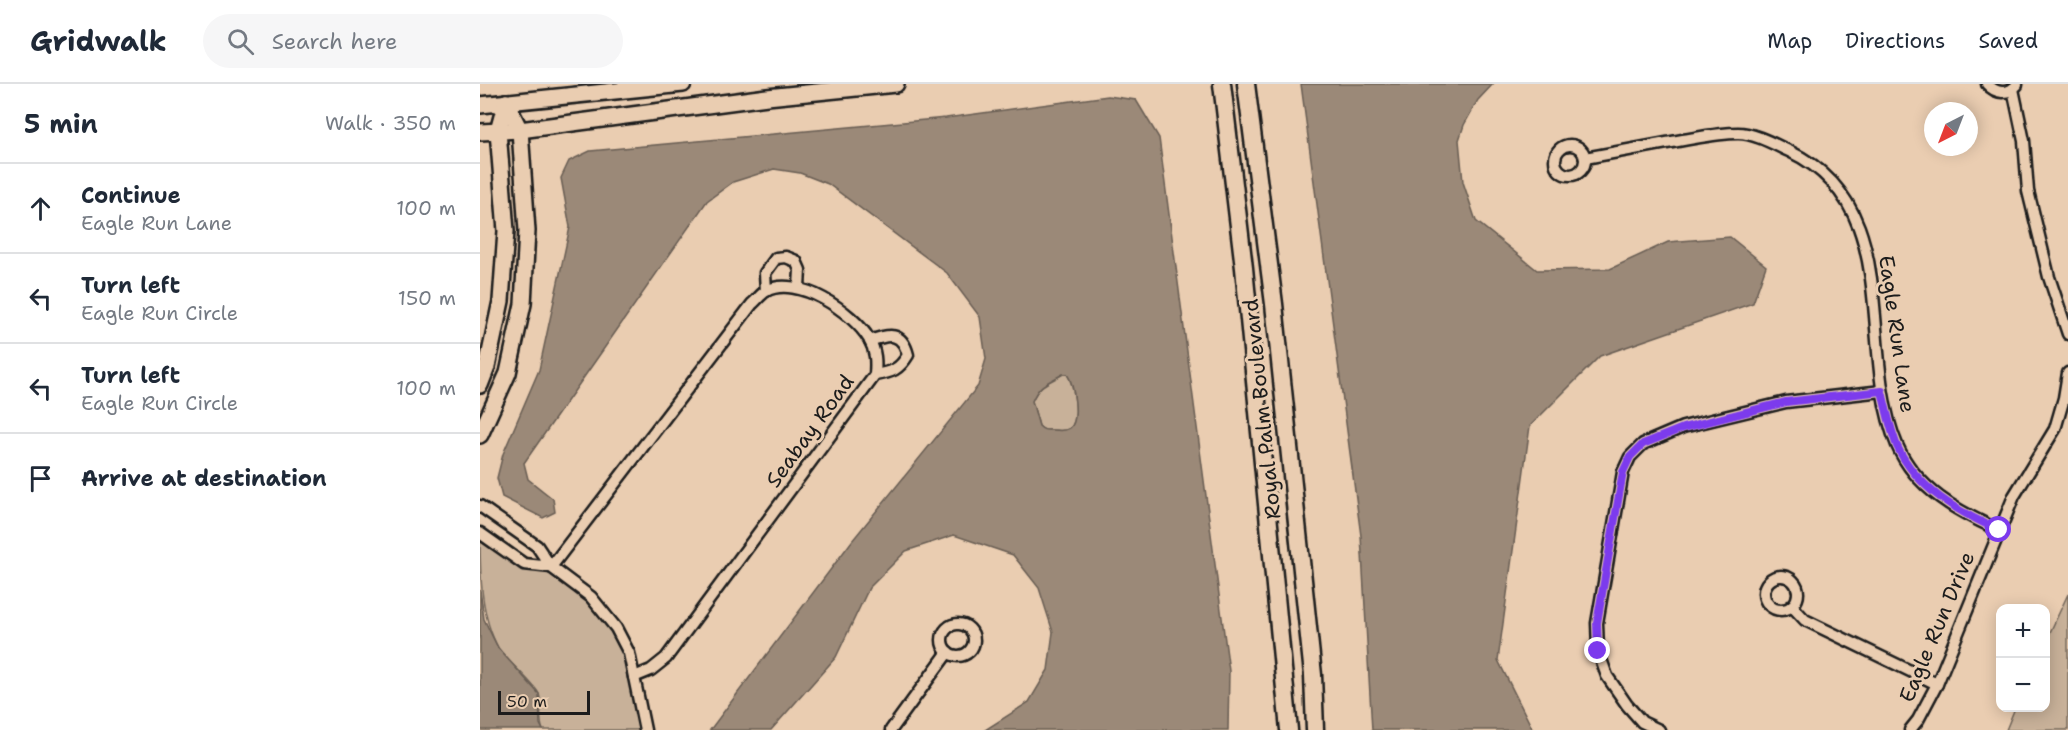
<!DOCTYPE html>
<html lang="en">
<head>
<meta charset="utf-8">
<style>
  :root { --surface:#fff; --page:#f6f6f7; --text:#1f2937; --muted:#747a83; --line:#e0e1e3 }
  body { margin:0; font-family:"Shantell Sans",sans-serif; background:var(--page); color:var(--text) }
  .controls { position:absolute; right:18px; bottom:18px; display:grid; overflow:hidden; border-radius:12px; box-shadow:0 3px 15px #0003 }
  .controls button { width:54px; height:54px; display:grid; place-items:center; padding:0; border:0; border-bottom:2px solid var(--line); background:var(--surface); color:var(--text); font:30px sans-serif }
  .compass { position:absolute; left:1444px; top:18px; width:54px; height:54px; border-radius:50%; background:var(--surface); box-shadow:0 3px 15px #0003; rotate:222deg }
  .scale { position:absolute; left:18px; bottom:15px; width:92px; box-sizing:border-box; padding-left:6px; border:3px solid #1c1c1c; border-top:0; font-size:16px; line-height:21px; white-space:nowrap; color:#1c1c1c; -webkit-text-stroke:4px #eacdb1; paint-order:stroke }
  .stop { position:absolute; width:18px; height:18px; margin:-14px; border:4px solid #7c3aed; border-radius:50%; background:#fff }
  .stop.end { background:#7c3aed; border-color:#fff; box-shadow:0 2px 6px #0008 }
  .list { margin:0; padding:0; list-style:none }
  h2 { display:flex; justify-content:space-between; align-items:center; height:78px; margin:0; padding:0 24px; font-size:26px }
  h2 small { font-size:20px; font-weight:400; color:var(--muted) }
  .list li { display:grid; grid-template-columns:39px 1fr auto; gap:18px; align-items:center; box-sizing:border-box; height:90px; padding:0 24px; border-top:2px solid var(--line) }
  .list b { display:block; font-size:22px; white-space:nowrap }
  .list p { margin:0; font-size:20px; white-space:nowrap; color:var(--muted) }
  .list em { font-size:20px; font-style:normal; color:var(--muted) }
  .icon { flex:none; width:33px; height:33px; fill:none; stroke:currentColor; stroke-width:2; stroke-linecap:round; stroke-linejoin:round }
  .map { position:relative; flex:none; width:1588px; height:646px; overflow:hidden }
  header { display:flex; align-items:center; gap:36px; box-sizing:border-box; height:84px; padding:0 30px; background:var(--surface); border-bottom:2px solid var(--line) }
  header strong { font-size:28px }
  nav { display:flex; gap:33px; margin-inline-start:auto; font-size:21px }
  .search { width:420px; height:54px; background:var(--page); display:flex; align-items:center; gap:15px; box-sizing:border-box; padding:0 21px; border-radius:33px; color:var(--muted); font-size:22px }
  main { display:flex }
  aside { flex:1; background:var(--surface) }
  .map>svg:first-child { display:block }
</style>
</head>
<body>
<header>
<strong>Gridwalk</strong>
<div class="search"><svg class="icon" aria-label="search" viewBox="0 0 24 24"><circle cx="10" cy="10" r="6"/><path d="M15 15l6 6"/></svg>Search here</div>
<nav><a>Map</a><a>Directions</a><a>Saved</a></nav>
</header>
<main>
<aside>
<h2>5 min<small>Walk · 350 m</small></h2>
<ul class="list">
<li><svg class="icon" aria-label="ahead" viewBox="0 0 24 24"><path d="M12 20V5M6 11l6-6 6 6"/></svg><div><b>Continue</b><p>Eagle Run Lane</p></div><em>100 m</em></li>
<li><svg class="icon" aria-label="left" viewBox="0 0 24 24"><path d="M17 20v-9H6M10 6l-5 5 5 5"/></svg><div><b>Turn left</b><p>Eagle Run Circle</p></div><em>150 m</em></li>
<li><svg class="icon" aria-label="left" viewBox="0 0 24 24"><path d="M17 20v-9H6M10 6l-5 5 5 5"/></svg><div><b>Turn left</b><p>Eagle Run Circle</p></div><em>100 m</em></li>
<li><svg class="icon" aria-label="arrive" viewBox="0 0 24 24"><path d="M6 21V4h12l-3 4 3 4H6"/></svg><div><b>Arrive at destination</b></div></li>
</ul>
</aside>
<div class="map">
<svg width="1588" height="646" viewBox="0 0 1588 646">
  <rect width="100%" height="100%" fill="#eacdb1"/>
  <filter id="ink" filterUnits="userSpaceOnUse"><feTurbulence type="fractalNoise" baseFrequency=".0167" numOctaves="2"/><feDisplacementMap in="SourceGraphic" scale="12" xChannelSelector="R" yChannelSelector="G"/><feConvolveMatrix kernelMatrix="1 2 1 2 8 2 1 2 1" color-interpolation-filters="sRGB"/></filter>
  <g filter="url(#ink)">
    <g fill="#c8b199" stroke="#72665a" stroke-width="1.5">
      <path d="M583,290H587C594,300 600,336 590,344C584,348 579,346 572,346C566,346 564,347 559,342L552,317C560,299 567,300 583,290Z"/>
      <path d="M0,449L44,480L71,483L112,513L149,569L165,646H63C58,635 63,621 59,610C54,599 27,577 19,565C0,532 0,488 0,449Z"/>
      <polygon points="1588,510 1588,646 1526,646 1535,624 1566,624 1566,557"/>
    </g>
    <g fill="#9b8978" stroke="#685d53" stroke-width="1.5" fill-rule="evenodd">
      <polygon points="821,0 1013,0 998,16 984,41 979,56 983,98 996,137 1057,186 1130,185 1188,158 1250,153 1286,182 1273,219 1120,272 1050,342 1018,576 1053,646 892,646 881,452"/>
      <path d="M628,12L656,16L679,54L749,587L748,646H505L549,618L568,586L573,548L559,504L533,471L474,451L426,467L389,504L356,573L291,646H230L372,457L498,302L506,275L500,233L467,189L348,100L320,89L294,85L253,98L227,117L44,379L48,395L73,415L75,428L63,434L22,413L17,394L23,370L59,286L90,143L81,94L89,77L110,67L466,34ZM583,290H587C594,300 600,336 590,344C584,348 579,346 572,346C566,346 564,347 559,342L552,317C560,299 567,299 583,290Z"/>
      <polygon points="0,506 4,535 18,564 59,610 60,640 63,646 0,646"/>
    </g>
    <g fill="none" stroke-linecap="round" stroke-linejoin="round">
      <g stroke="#1c1c1c" stroke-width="15">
        <g id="street">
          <path d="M1507,0C1516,10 1528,11 1537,1"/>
          <polyline points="1533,5 1544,57 1548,107 1569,193 1588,250"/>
          <circle cx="1090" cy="76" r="15"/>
          <path d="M1105,74C1138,68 1171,62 1203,56C1221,53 1240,49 1258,49C1274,49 1294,60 1309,67C1426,122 1376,264 1417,361C1436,405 1478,428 1519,446"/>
          <polyline points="286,207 285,189 296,174 306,173 316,177 320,186 319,203"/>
          <path d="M390,257C409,250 422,247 428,271C419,286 412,288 395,291"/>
          <polyline points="0,422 57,462 71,483 111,513 136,544 149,569 165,646"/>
          <polyline points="0,449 44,480 71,483"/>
          <path d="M71,483L272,220C276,217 281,210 286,207C317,190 373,228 389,255C396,267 396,278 395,291L186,574L171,586L154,593"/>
          <circle cx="1301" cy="509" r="17"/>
          <polyline points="1312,522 1325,536 1457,600"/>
          <circle cx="478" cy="556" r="16"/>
          <polyline points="411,646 468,568"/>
          <polyline points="1179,646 1162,638 1147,621 1127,592 1118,567 1117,539 1143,388 1150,373 1163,360 1203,343 1306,318 1402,307"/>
          <polyline points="1430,646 1438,636 1457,600 1534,412 1575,345 1584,314 1588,289"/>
        </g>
      </g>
      <g stroke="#1c1c1c" stroke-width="20">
        <g id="secondary">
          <polyline points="0,21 203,0"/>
          <polyline points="0,48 40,46 287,13 416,0"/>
          <polyline points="0,301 7,283 21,217 26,147 18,47 26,18"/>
          <polyline points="0,351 28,289 43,220 47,147 40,46 26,18"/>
        </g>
      </g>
      <g stroke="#1c1c1c" stroke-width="21">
        <g id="primary">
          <polyline points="742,0 764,184 809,646"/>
          <polyline points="766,0 794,220 833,591 835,646"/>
        </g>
      </g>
      <use href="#street" stroke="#eacdb1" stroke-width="10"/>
      <use href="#secondary" stroke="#eacdb1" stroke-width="15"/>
      <use href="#primary" stroke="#eacdb1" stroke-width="16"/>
    </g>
  </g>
  <g fill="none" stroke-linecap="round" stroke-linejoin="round" filter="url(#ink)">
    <path stroke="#7c3aed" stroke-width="8" d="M1118,567L1117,539L1143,388L1150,373L1163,360L1203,344L1306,318L1402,307C1406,325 1410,344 1417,362C1437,405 1478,428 1519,446"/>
  </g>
  <g text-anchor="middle" stroke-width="6" stroke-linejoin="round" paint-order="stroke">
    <g font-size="21" fill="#1c1c1c" stroke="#eacdb1">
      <text transform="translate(1417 250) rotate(82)" y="7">Eagle Run Lane</text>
      <text transform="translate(782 325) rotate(-96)" y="7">Royal Palm Boulevard</text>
      <text transform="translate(330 347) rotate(-54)" y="7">Seabay Road</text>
      <text transform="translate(1457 543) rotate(-67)" y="7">Eagle Run Drive</text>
    </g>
  </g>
</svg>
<div class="controls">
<button>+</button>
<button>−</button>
</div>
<svg class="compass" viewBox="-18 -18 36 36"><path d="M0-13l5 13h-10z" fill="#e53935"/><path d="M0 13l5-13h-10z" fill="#747a83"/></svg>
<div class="scale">50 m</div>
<div class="stop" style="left:1519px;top:446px"></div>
<div class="stop end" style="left:1118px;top:567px"></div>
</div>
</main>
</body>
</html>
